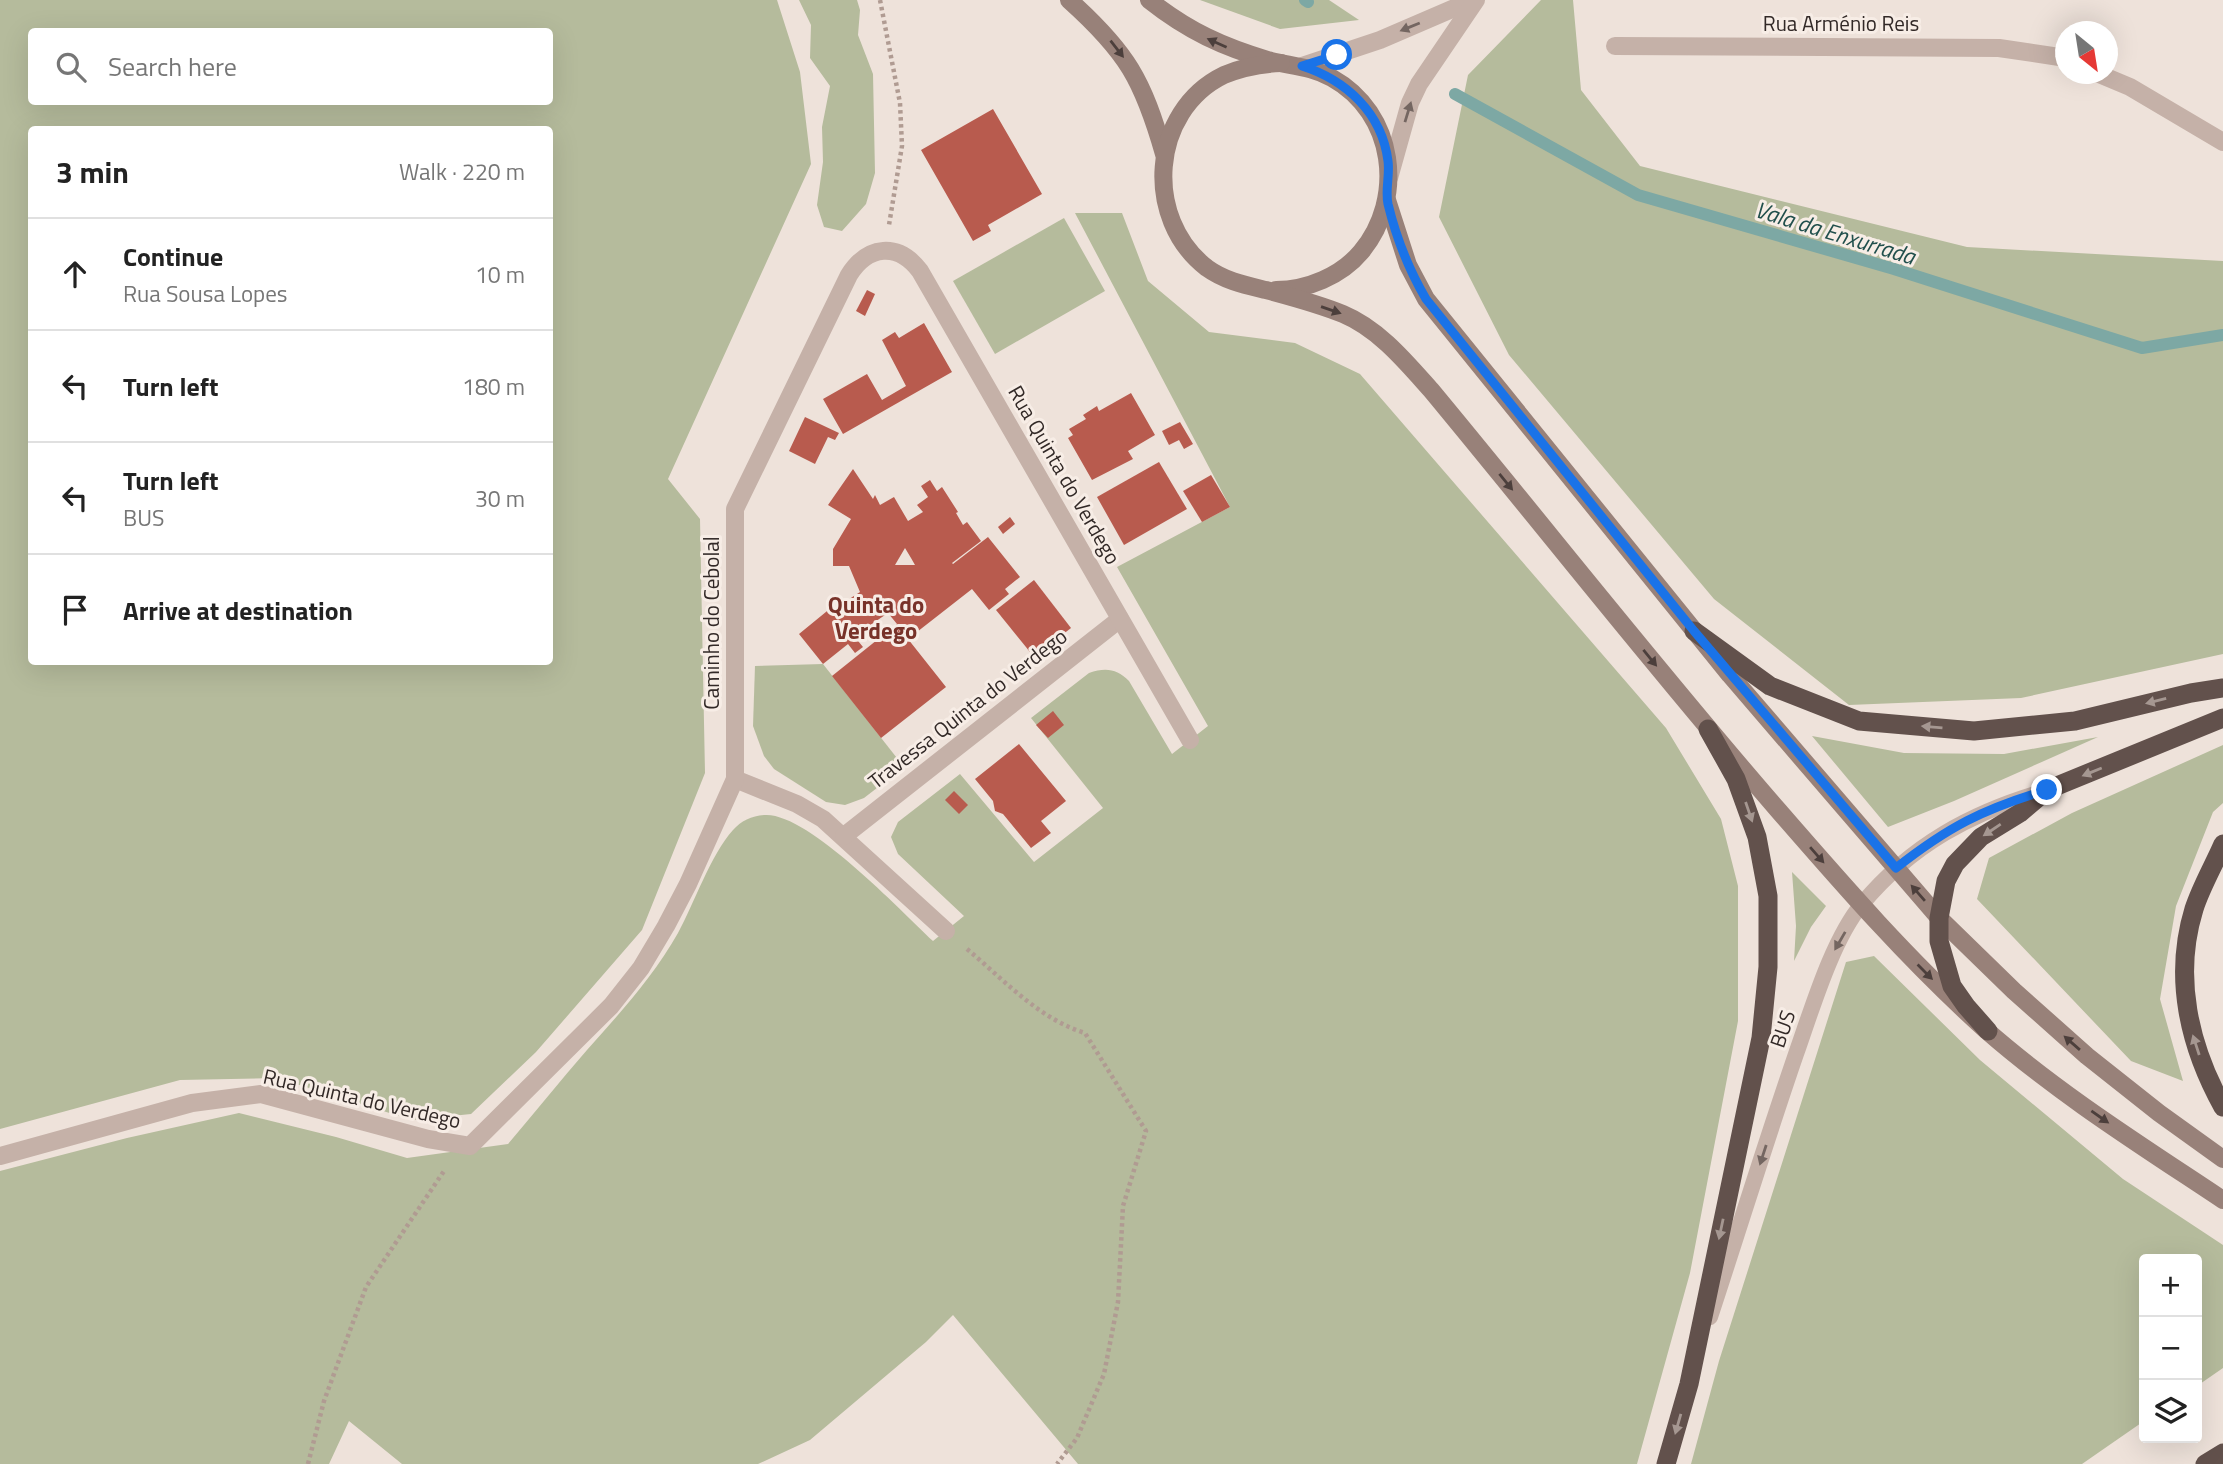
<!DOCTYPE html>
<html lang="en">
<head>
<meta charset="utf-8">
<style>
  :root { --surface:#fff; --page:#f6f6f6; --text:#222; --muted:#767676; --line:#e0e0e0 }
  body { margin:0; font-family:"Titillium Web",sans-serif; background:var(--page); color:var(--text) }
  .controls { position:absolute; right:21px; bottom:21px; display:grid; overflow:hidden; border-radius:7px; box-shadow:0 7px 28px #0002 }
  .controls button { width:63px; height:63px; display:grid; place-items:center; padding:0; border:0; border-bottom:2px solid var(--line); background:var(--surface); color:var(--text); font:35px sans-serif }
  .compass { position:absolute; left:2055px; top:21px; width:63px; height:63px; border-radius:50%; background:var(--surface); box-shadow:0 7px 28px #0002; rotate:150deg }
  .stop { position:absolute; width:21px; height:21px; margin:-16px; border:5px solid #1a73e8; border-radius:50%; background:#fff }
  .stop.end { background:#1a73e8; border-color:#fff; box-shadow:0 2px 7px #0008 }
  .list { margin:0; padding:0; list-style:none }
  h2 { display:flex; justify-content:space-between; align-items:center; height:91px; margin:0; padding:0 28px; font-size:30px }
  h2 small { font-size:23px; font-weight:400; color:var(--muted) }
  .list li { display:grid; grid-template-columns:46px 1fr auto; gap:21px; align-items:center; box-sizing:border-box; height:112px; padding:0 28px; border-top:2px solid var(--line) }
  .list b { display:block; font-size:26px; white-space:nowrap }
  .list p { margin:0; font-size:23px; white-space:nowrap; color:var(--muted) }
  .list em { font-size:23px; font-style:normal; color:var(--muted) }
  .icon { flex:none; width:38px; height:38px; fill:none; stroke:currentColor; stroke-width:2; stroke-linecap:round; stroke-linejoin:round }
  .map { position:relative; flex:none; width:2223px; height:1464px; overflow:hidden }
  .search { position:absolute; background:var(--surface); box-shadow:0 7px 28px #0002; left:28px; top:28px; width:525px; height:77px; display:flex; align-items:center; gap:18px; box-sizing:border-box; padding:0 24px; border-radius:7px; color:var(--muted); font-size:26px }
  .panel { position:absolute; background:var(--surface); box-shadow:0 7px 28px #0002; left:28px; top:126px; width:525px; height:539px; border-radius:7px }
  .map>svg:first-child { display:block }
</style>
</head>
<body>
<div class="map">
<svg width="2223" height="1464" viewBox="0 0 2223 1464">
  <rect width="100%" height="100%" fill="#eee2da"/>
  <g fill="#b5bb9c" fill-rule="evenodd">
    <path d="M0,0H777L800,72L811,164L668,479L700,519L705,773L642,930L536,1052L471,1114L412,1120L277,1078L180,1080L0,1129ZM32,32H550V102H32ZM32,130H550V662H32Z"/>
    <polygon points="799,0 857,0 860,10 858,35 873,74 875,173 866,204 842,231 824,227 817,205 823,162 822,127 830,86 810,58 811,25"/>
    <polygon points="1200,0 1329,0 1359,20 1280,29"/>
    <polygon points="1541,0 1573,0 1581,90 1640,166 1967,247 2223,261 2223,654 2021,698 1849,705 1714,599 1509,355 1439,217 1468,75"/>
    <path d="M1075,213H1122L1148,281L1209,332L1295,343L1360,374L1666,728L1721,819L1738,886V1021L1690,1273L1637,1464H1078L953,1315L926,1342L810,1440L758,1464H402L349,1421L329,1464H0V1171L127,1138L239,1113L336,1137L407,1158L508,1144C535,1112 560,1081 587,1050C620,1013 653,977 678,933C694,904 711,854 733,830C741,821 753,815 766,815C809,814 900,910 933,941L964,916L898,854L891,837L898,822L960,774L1034,862L1103,808L1031,718L1089,673C1106,667 1117,669 1129,681L1172,754L1208,726L1117,567L1230,507Z"/>
    <polygon points="1064,218 1105,291 995,354 953,281"/>
    <polygon points="823,664 904,767 864,798 845,805 826,802 774,769 764,756 753,726 755,666"/>
    <polygon points="1812,736 1904,753 2004,754 2098,737 1954,801 1888,827"/>
    <polygon points="2223,745 2223,803 2213,812 2176,906 2160,999 2183,1081 2131,1061 1977,899 1989,858 2072,813"/>
    <polygon points="1792,872 1826,906 1811,927 1794,961 1796,926"/>
    <polygon points="1874,956 1980,1060 2123,1179 2223,1245 2223,1368 2197,1386 2197,1259 2144,1259 2144,1421 2082,1464 1691,1464 1719,1361 1846,962"/>
  </g>
  <g fill="none" stroke-linecap="round" stroke-linejoin="round">
    <g stroke="#7da8a4" stroke-width="12">
      <polyline points="1305,0 1308,2"/>
      <polyline points="1455,94 1638,195 1894,269 2142,348 2223,335"/>
    </g>
  </g>
  <g fill="#b85b4e" fill-rule="evenodd">
    <polygon points="993,109 1042,194 988,225 991,231 973,241 921,150"/>
    <polygon points="867,290 875,294 865,316 856,311"/>
    <polygon points="924,323 952,372 843,434 823,399 867,374 882,400 906,386 882,340 895,332 899,338"/>
    <polygon points="1131,393 1155,435 1128,451 1133,459 1092,480 1068,438 1073,435 1069,429 1086,419 1083,415 1097,406 1099,411"/>
    <polygon points="805,417 839,433 835,440 828,437 815,464 789,451"/>
    <polygon points="1180,422 1193,444 1184,449 1179,440 1169,445 1162,431"/>
    <polygon points="1159,462 1187,509 1124,545 1097,497"/>
    <path d="M853,469L873,499L875,495L880,505L894,497L908,521L923,512L917,505L928,497L921,486L930,480L937,491L942,487L958,512L956,513L963,525L967,522L981,541L952,563L953,564L988,537L1020,577L1005,589L1009,594L989,610L972,589L908,639L946,687L881,738L832,676L897,624L888,613L854,636L863,647L855,653L848,644L823,664L799,634L832,607L834,609L860,592L849,566H833V549L851,519L828,505ZM905,548L911,558L915,565H895Z"/>
    <polygon points="1211,475 1230,507 1202,522 1183,491"/>
    <polygon points="1010,517 1015,524 1003,534 998,527"/>
    <polygon points="1034,580 1071,628 1034,657 996,610"/>
    <polygon points="1053,711 1064,725 1048,738 1036,725"/>
    <polygon points="1019,744 1066,801 1041,821 1051,833 1031,848 1003,814 995,811 993,801 975,779"/>
    <polygon points="954,791 968,805 959,814 945,800"/>
  </g>
  <g fill="none" stroke-linecap="round" stroke-linejoin="round">
    <g stroke="#b09b92" stroke-width="4.5" stroke-dasharray="3.5 3.5" stroke-linecap="butt">
      <polyline points="880,0 900,103 902,146 889,225"/>
      <path d="M967,949C1004,980 1039,1019 1085,1033L1146,1131L1123,1206L1118,1302L1104,1374L1077,1438L1057,1464"/>
      <polyline points="308,1464 324,1401 366,1287 444,1171"/>
    </g>
    <path stroke="#c5b1a8" stroke-width="16" d="M1710,1317C1739,1229 1766,1141 1796,1054C1812,1009 1832,940 1862,904C1911,845 1972,812 2045,791"/>
    <g stroke="#c5b1a8" stroke-width="18">
      <polyline points="1615,46 1999,48 2066,58"/>
      <polyline points="2099,74 2130,87 2223,142"/>
      <polyline points="735,779 797,804 823,819 946,931"/>
      <polyline points="844,836 1120,619"/>
      <path d="M0,1156L192,1103L261,1094L428,1139L470,1146L611,1006L641,968L666,926L688,884L735,779V509L849,275C868,245 898,242 920,271L1190,740"/>
    </g>
    <g stroke="#c5b1a8" stroke-width="18">
      <polyline points="1302,66 1380,40 1473,0"/>
      <polyline points="1389,178 1410,103 1419,84 1476,0"/>
    </g>
    <g stroke="#988179" stroke-width="18">
      <path d="M1069,0C1127,52 1143,80 1164,154"/>
      <path d="M1149,0C1188,31 1223,47 1271,61C1292,66 1313,67 1332,78C1395,113 1406,198 1361,252C1341,276 1307,290 1276,290"/>
      <path d="M1281,63C1261,64 1243,67 1224,75C1150,111 1143,219 1207,268C1225,281 1245,285 1266,290C1292,297 1319,304 1343,314C1379,329 1406,362 1431,390C1547,530 1659,673 1778,810C1844,886 1910,962 1986,1030C2059,1094 2142,1146 2223,1200"/>
      <polyline points="1387,200 1408,265 1426,299 1730,675 1939,918 2014,991 2087,1056 2159,1113 2223,1159"/>
    </g>
    <g stroke="#62514c" stroke-width="19">
      <polyline points="1694,631 1770,686 1859,721 1974,731 2075,721 2191,693 2223,688"/>
      <path d="M2223,844C2214,865 2201,887 2194,909C2173,977 2189,1046 2223,1107"/>
      <polyline points="1988,1031 1966,1006 1952,986 1939,941 1939,918 1946,881 1955,864 1981,837 2020,813 2047,790 2223,718"/>
      <polyline points="1666,1464 1689,1384 1761,1038 1768,967 1768,896 1757,837 1736,779 1708,729"/>
      <polyline points="2205,1464 2223,1453"/>
    </g>
  </g>
  <defs><path id="oneway-solid" d="M-6-.8H1V-3.2L6.5 0L1 3.2V.8H-6Z" transform="scale(1.75)"/></defs>
  <g fill="#746661">
    <use href="#oneway-solid" transform="translate(1410 27) rotate(158)"/>
    <use href="#oneway-solid" transform="translate(1408 112) rotate(-73)"/>
    <use href="#oneway-solid" transform="translate(1840 941) rotate(120)"/>
    <use href="#oneway-solid" transform="translate(1763 1155) rotate(108)"/>
  </g>
  <g fill="#4c3f3c">
    <use href="#oneway-solid" transform="translate(1217 43) rotate(-156)"/>
    <use href="#oneway-solid" transform="translate(1117 49) rotate(52)"/>
    <use href="#oneway-solid" transform="translate(1331 310) rotate(19)"/>
    <use href="#oneway-solid" transform="translate(1506 482) rotate(51)"/>
    <use href="#oneway-solid" transform="translate(1650 658) rotate(51)"/>
    <use href="#oneway-solid" transform="translate(1817 855) rotate(49)"/>
    <use href="#oneway-solid" transform="translate(1918 893) rotate(-131)"/>
    <use href="#oneway-solid" transform="translate(1925 972) rotate(45)"/>
    <use href="#oneway-solid" transform="translate(2072 1043) rotate(-139)"/>
    <use href="#oneway-solid" transform="translate(2100 1117) rotate(35)"/>
  </g>
  <g fill="#a59791">
    <use href="#oneway-solid" transform="translate(2156 701) rotate(166)"/>
    <use href="#oneway-solid" transform="translate(1932 727) rotate(-175)"/>
    <use href="#oneway-solid" transform="translate(2092 772) rotate(158)"/>
    <use href="#oneway-solid" transform="translate(1749 812) rotate(71)"/>
    <use href="#oneway-solid" transform="translate(1992 830) rotate(146)"/>
    <use href="#oneway-solid" transform="translate(2196 1045) rotate(-108)"/>
    <use href="#oneway-solid" transform="translate(1721 1229) rotate(102)"/>
    <use href="#oneway-solid" transform="translate(1678 1424) rotate(106)"/>
  </g>
  <g fill="none" stroke-linecap="round" stroke-linejoin="round">
    <path stroke="#1a73e8" stroke-width="9" d="M1337,55L1302,66C1346,80 1382,113 1388,161C1390,175 1385,190 1388,204C1396,237 1409,270 1426,299L1694,631L1896,868C1948,827 1983,809 2047,790"/>
  </g>
  <g text-anchor="middle" stroke-width="6" stroke-linejoin="round" paint-order="stroke">
    <g font-size="21" fill="#322927" stroke="#f7ede6">
      <text x="1841" y="31">Rua Arménio Reis</text>
      <text transform="translate(1064 475) rotate(60)" y="7">Rua Quinta do Verdego</text>
      <text transform="translate(712 623) rotate(-90)" y="7">Caminho do Cebolal</text>
      <text transform="translate(968 709) rotate(-38)" y="7">Travessa Quinta do Verdego</text>
      <text transform="translate(1783 1029) rotate(-71)" y="7">BUS</text>
      <text transform="translate(362 1099) rotate(13)" y="7">Rua Quinta do Verdego</text>
    </g>
    <g font-size="23" font-style="italic" fill="#214f4c" stroke="#f7ede6">
      <text transform="translate(1835 233) rotate(17)" y="8">Vala da Enxurrada</text>
    </g>
    <g font-size="23" font-weight="bold" fill="#783229" stroke="#f7ede6">
      <text x="876" y="613">Quinta do<tspan x="876" dy="26">Verdego</tspan></text>
    </g>
  </g>
</svg>
<div class="controls">
<button>+</button>
<button>−</button>
<button><svg class="icon" aria-label="layers" viewBox="0 0 24 24"><path d="M12 4l9 5-9 5-9-5zM3 14l9 5 9-5"/></svg></button>
</div>
<svg class="compass" viewBox="-18 -18 36 36"><path d="M0-13l5 13h-10z" fill="#e53935"/><path d="M0 13l5-13h-10z" fill="#767676"/></svg>
<div class="stop" style="left:1337px;top:55px"></div>
<div class="stop end" style="left:2047px;top:790px"></div>
<div class="search"><svg class="icon" aria-label="search" viewBox="0 0 24 24"><circle cx="10" cy="10" r="6"/><path d="M15 15l6 6"/></svg>Search here</div>
<section class="panel">
<h2>3 min<small>Walk · 220 m</small></h2>
<ul class="list">
<li><svg class="icon" aria-label="ahead" viewBox="0 0 24 24"><path d="M12 20V5M6 11l6-6 6 6"/></svg><div><b>Continue</b><p>Rua Sousa Lopes</p></div><em>10 m</em></li>
<li><svg class="icon" aria-label="left" viewBox="0 0 24 24"><path d="M17 20v-9H6M10 6l-5 5 5 5"/></svg><div><b>Turn left</b></div><em>180 m</em></li>
<li><svg class="icon" aria-label="left" viewBox="0 0 24 24"><path d="M17 20v-9H6M10 6l-5 5 5 5"/></svg><div><b>Turn left</b><p>BUS</p></div><em>30 m</em></li>
<li><svg class="icon" aria-label="arrive" viewBox="0 0 24 24"><path d="M6 21V4h12l-3 4 3 4H6"/></svg><div><b>Arrive at destination</b></div></li>
</ul>
</section>
</div>
</body>
</html>
